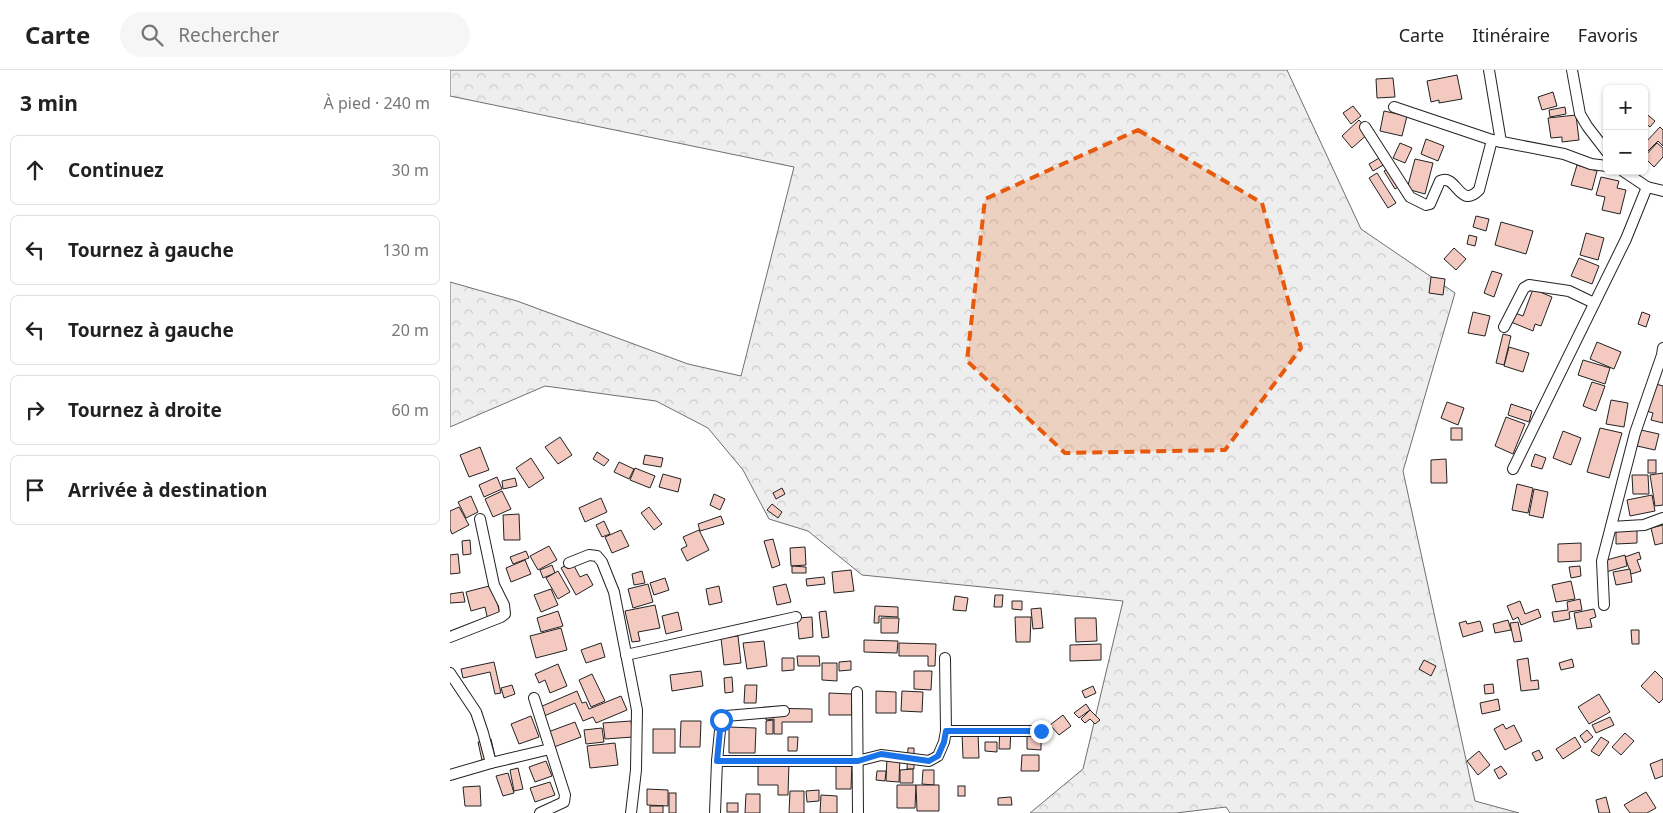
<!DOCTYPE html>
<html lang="fr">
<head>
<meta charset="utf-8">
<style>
  :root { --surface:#fff; --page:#f6f6f6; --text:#222; --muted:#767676; --line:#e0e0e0 }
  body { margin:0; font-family:"Noto Sans",sans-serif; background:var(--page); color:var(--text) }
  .controls { position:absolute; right:15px; top:15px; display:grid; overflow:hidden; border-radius:8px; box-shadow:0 1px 4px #0004 }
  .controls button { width:45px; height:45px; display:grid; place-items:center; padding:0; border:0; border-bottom:1px solid var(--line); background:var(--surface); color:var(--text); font:25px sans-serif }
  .stop { position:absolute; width:15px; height:15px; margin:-11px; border:4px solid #1a73e8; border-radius:50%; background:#fff }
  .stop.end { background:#1a73e8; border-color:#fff; box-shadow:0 1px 5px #0008 }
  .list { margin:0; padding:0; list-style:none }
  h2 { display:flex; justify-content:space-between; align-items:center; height:65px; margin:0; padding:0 20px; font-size:21px }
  h2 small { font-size:16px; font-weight:400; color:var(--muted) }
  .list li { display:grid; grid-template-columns:32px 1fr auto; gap:15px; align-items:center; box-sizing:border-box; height:70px; margin:0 10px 10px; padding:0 10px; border:1px solid var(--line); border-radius:8px }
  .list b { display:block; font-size:19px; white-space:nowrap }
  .list em { font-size:16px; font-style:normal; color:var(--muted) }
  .icon { flex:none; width:28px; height:28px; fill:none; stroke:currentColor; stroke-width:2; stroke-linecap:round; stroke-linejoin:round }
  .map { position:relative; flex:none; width:1213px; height:743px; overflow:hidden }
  header { display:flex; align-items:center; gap:30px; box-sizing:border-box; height:70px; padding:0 25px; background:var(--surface); border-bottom:1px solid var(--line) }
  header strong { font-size:24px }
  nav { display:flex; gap:28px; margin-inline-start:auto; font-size:18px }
  .search { width:350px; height:45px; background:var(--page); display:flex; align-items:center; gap:12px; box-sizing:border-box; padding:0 18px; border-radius:28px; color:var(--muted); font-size:19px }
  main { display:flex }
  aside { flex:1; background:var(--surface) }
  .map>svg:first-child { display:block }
</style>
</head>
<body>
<header>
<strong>Carte</strong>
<div class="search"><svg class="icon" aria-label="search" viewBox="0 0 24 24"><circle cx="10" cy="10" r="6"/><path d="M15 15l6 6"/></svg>Rechercher</div>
<nav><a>Carte</a><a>Itinéraire</a><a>Favoris</a></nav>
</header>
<main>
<aside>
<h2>3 min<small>À pied · 240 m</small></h2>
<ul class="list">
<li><svg class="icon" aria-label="ahead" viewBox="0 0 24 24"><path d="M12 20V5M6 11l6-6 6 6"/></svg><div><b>Continuez</b></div><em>30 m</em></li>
<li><svg class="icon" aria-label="left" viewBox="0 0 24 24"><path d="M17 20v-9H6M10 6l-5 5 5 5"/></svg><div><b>Tournez à gauche</b></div><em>130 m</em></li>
<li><svg class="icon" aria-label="left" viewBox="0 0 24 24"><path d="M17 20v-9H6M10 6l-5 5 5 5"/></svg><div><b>Tournez à gauche</b></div><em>20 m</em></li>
<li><svg class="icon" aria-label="right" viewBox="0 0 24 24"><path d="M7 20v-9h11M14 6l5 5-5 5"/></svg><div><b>Tournez à droite</b></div><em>60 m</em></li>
<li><svg class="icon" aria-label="arrive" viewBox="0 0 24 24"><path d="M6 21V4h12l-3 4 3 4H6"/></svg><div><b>Arrivée à destination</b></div></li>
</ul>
</aside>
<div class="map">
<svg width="1213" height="743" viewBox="0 0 1213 743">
  <defs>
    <pattern id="forest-crowns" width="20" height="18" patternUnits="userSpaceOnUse" patternTransform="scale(1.25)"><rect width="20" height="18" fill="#eee"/><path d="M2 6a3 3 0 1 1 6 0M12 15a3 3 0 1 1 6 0" fill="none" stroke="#ccc"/></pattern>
  </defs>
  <rect width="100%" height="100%" fill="#fff"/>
  <polygon fill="url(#forest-crowns)" stroke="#6f6f6f" points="0,0 837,0 911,159 1005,223 953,401 1025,731 1069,743 780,743 776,737 726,743 580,743 633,699 673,531 412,505 358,461 319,449 293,400 258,358 206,331 95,316 0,357 0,212 67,231 238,294 291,306 344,97 0,26"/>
  <g fill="#f3c9c0" stroke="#222">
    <polygon points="1007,5 1012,29 989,33 989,30 981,32 977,11"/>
    <polygon points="943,8 945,27 927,28 926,9"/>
    <polygon points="1103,22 1107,36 1092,40 1088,27"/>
    <polygon points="903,36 911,46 901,54 893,43"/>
    <polygon points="1115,37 1116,44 1100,47 1099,40"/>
    <polygon points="934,41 957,46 952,66 930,61"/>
    <polygon points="1194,42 1205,51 1200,57 1194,52"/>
    <polygon points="1126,45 1129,70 1112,72 1112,67 1101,68 1098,48"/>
    <polygon points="909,50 920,62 902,78 892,66"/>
    <polygon points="1210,57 1213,60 1213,76 1208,71 1194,85 1194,74"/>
    <polygon points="976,69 994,76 988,91 971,84"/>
    <polygon points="950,73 962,78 955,93 943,88"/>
    <polygon points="1207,73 1213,78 1213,87 1204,97 1194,87"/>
    <polygon points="931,87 935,94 923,101 919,94"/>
    <polygon points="965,89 983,93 975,124 957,119"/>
    <polygon points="1127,95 1147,101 1142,120 1121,115"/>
    <polygon points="941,97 952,115 945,119 934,101"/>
    <polygon points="927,103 946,133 938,138 919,108"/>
    <polygon points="1151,107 1169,111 1167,118 1176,120 1170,144 1152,140 1155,127 1146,125"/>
    <polygon points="1026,146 1039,149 1036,161 1023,157"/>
    <polygon points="1051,152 1083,161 1076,184 1045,175"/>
    <polygon points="1136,163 1154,168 1148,190 1130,185"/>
    <polygon points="1019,165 1027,167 1025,176 1017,174"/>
    <polygon points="1004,178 1016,189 1006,200 994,189"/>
    <polygon points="1129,188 1149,196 1142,214 1121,206"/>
    <polygon points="1042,201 1052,204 1044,227 1034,223"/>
    <polygon points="981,207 995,209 993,225 979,223"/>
    <polygon points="1083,219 1102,227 1091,256 1085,254 1083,261 1061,252 1065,243 1073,246"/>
    <polygon points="1023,242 1040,246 1035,266 1018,263"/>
    <polygon points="1192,242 1200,245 1196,257 1188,254"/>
    <polygon points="1053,264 1061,266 1054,295 1046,293"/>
    <polygon points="1147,272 1171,282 1164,299 1140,289"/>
    <polygon points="1059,277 1079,283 1073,302 1054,296"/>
    <polygon points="1133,290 1160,298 1155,314 1128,305"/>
    <polygon points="1142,312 1155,316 1146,341 1133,336"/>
    <polygon points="1206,314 1213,316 1213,353 1201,350 1203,343 1193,340"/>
    <polygon points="1161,330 1178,333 1174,357 1156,354"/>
    <polygon points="997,332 1014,338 1008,355 991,348"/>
    <polygon points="1061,334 1082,341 1079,352 1058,345"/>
    <polygon points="1056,347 1075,354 1063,384 1045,376"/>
    <rect x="1001" y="358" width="11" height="12"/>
    <polygon points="1150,358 1172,363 1159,408 1137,402"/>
    <polygon points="1191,360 1209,364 1205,380 1187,376"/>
    <polygon points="1113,361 1131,368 1121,395 1103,388"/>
    <polygon points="110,367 122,385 108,394 95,377"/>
    <polygon points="30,377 39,400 19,407 10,385"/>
    <polygon points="147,382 159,390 154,396 143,389"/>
    <polygon points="1085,384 1096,388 1092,399 1081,396"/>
    <polygon points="195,385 213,388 211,397 193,394"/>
    <polygon points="81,388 94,408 79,418 66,398"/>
    <polygon points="996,389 997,413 981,413 981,390"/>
    <rect x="1198" y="390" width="8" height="13"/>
    <polygon points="169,392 184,399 179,409 164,402"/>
    <polygon points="185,398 205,406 200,418 180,410"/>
    <polygon points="1213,403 1213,435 1205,436 1200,405"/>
    <polygon points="213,404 231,409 228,422 209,417"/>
    <polygon points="1182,405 1198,405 1199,424 1183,424"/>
    <polygon points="47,407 52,419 34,427 29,415"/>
    <polygon points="65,408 67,416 53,419 52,411"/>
    <polygon points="1067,414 1083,418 1078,443 1062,440"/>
    <polygon points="332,418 335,424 326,429 323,423"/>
    <polygon points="1084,419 1098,422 1093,448 1079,445"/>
    <polygon points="52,421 61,439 43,447 35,429"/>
    <polygon points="264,424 275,429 270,440 260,435"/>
    <polygon points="1202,425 1205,441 1180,446 1177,430"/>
    <polygon points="21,426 28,442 16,448 8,432"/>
    <polygon points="151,428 157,442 135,452 129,438"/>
    <polygon points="322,434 332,442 328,448 317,440"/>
    <polygon points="9,437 19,455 2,464 0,459 0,441"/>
    <polygon points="199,437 212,454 204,460 191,443"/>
    <polygon points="69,444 70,470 54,470 53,445"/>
    <polygon points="271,446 274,454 250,461 248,454"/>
    <polygon points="154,451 160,464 152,467 146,455"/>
    <polygon points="1213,455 1213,473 1205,475 1201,458"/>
    <polygon points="1166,458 1187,458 1187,473 1166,474"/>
    <polygon points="171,460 179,476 162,483 155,467"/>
    <polygon points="249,460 259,480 237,491 231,479 237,476 233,467"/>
    <polygon points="323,469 330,495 322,498 314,471"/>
    <polygon points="20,470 21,484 13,485 12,471"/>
    <polygon points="1131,473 1131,491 1108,492 1108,474"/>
    <polygon points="99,476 107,490 88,500 80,486"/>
    <polygon points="355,477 356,495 341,496 340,478"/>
    <polygon points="76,481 79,488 63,494 60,487"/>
    <polygon points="1189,482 1191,489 1187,490 1191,501 1181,504 1175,487"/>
    <polygon points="8,484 10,503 0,504 0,485"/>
    <polygon points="1175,485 1177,496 1156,502 1153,491"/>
    <polygon points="75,490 81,504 61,512 56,498"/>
    <polygon points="122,492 130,507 137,504 143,515 126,525 111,498"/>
    <polygon points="102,495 105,503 93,508 90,500"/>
    <polygon points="342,496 356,497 356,503 342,503"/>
    <polygon points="1130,496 1131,506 1121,508 1119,497"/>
    <polygon points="1180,499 1182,512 1166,515 1163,502"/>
    <polygon points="401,500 404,521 384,523 382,502"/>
    <polygon points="108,501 120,522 108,529 96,508"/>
    <polygon points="192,501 195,513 184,515 182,504"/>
    <polygon points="374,507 375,514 357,516 356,509"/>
    <polygon points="215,508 219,520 204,525 200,513"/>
    <polygon points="1121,511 1125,529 1106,532 1102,515"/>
    <polygon points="198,514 203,532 183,538 178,519"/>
    <polygon points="336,514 341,532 327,535 323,517"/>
    <polygon points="43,515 51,548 38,551 35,537 21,541 16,522"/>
    <polygon points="269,516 272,532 259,535 256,519"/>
    <polygon points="101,519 108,535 91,542 84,525"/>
    <polygon points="13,522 15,532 0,533 0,524"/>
    <polygon points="545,525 553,525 552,537 544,537"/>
    <polygon points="505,526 518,528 516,541 503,540"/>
    <polygon points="1130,529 1132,540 1119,542 1120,549 1104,552 1102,542 1118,540 1117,532"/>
    <polygon points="562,531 572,531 572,540 562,539"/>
    <polygon points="1070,531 1075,544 1088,539 1091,547 1071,555 1068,547 1063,550 1057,536"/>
    <polygon points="205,535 210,558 188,562 190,571 182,572 175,541"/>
    <polygon points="425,536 448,537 448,547 429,546 429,553 424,553"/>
    <polygon points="591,538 593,558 583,559 581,539"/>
    <polygon points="1144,539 1146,547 1140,549 1142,557 1127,559 1124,543"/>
    <polygon points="108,541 113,556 91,562 87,548"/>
    <polygon points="376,541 379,567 372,568 369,542"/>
    <polygon points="228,542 232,560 216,564 212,546"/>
    <polygon points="362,547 363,567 349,569 347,548"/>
    <polygon points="565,547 581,547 580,572 566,572"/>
    <polygon points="431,548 449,548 448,563 431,563"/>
    <polygon points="625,548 646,548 647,571 626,572"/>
    <polygon points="1058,550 1061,560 1045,563 1043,554"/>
    <polygon points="1016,551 1017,554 1030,551 1033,561 1013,567 1009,553"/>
    <polygon points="1068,552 1072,571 1064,572 1060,553"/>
    <polygon points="111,558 117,580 86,588 80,566"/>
    <polygon points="1181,560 1189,560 1189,574 1182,574"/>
    <polygon points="288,566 291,593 274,595 271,568"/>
    <polygon points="414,570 448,571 447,583 414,582"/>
    <polygon points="314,571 317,596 297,599 293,573"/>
    <polygon points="151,573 155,587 136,593 131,580"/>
    <polygon points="449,573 486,574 485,596 478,596 478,586 449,586"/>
    <polygon points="651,574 651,590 620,591 620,575"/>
    <polygon points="347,586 369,586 370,596 348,596"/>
    <polygon points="332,588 344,588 344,600 332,601"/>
    <polygon points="1078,588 1081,611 1088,610 1089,619 1071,621 1067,590"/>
    <polygon points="1122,589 1124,597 1111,600 1109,593"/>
    <polygon points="974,590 986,596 981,606 969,599"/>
    <polygon points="401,591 401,600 389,601 389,592"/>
    <polygon points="44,592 51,623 45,624 40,602 13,608 11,599"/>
    <polygon points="372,593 387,593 387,611 372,610"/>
    <polygon points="108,594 117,616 100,623 95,610 89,613 85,604"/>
    <polygon points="251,601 253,616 222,621 220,605"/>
    <polygon points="464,601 482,601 481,620 464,619"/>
    <polygon points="1205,601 1213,609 1213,629 1209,633 1191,616"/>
    <polygon points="142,604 155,631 141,637 129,610"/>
    <polygon points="282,607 283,622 275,623 274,608"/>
    <polygon points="1043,614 1044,623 1035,624 1034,615"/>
    <polygon points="62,615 65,624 54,628 51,618"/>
    <polygon points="295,615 307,615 306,633 294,633"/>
    <polygon points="643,616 646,623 635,628 632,621"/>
    <polygon points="127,621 132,633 136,632 139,639 171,626 177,640 146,653 143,647 133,651 125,633 94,646 90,637"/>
    <polygon points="426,621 446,622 446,643 426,643"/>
    <polygon points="452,621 473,622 472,642 451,641"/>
    <polygon points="379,623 402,624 402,645 379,645"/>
    <polygon points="1149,624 1160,642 1139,654 1128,637"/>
    <polygon points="1048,629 1050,640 1032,644 1030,633"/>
    <polygon points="636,634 640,640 629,648 624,643"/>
    <polygon points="316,638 362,639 362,652 332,652 332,664 324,664 324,649 316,650"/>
    <polygon points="640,640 650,650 645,654 640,649 635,653 631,649"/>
    <polygon points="613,645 621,656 609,665 600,655"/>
    <polygon points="81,646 89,667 69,674 61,654"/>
    <polygon points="1160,647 1164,655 1146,663 1142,655"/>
    <polygon points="323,650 323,664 316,664 316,651"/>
    <polygon points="181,651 183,667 155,669 153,653"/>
    <polygon points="231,651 251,651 250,677 230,677"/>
    <polygon points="125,652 131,667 104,677 98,662"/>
    <polygon points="1053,654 1056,659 1064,655 1072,671 1055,680 1044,659"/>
    <polygon points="279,657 306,658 305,683 279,683"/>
    <polygon points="550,657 561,658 560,679 549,679"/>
    <polygon points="152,658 154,672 136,674 134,660"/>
    <rect x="203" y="659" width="22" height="24"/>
    <polygon points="1137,660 1143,667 1135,673 1130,666"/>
    <polygon points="577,661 591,662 591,680 577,679"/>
    <polygon points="512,663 528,663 529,688 513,688"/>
    <polygon points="1175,663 1184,671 1171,685 1162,677"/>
    <polygon points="338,667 348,667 347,681 338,681"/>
    <polygon points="1125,667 1131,677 1113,689 1106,679"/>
    <polygon points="1151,667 1159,672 1149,686 1141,681"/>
    <polygon points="41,669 46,691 33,695 28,672"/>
    <polygon points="535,672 547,672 547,682 535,681"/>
    <polygon points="165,673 168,695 140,698 137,676"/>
    <polygon points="458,678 464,678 464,699 457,699"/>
    <polygon points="1089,680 1093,688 1086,691 1082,683"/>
    <polygon points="1029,681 1040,695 1028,705 1017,691"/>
    <polygon points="572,685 589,685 589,701 571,701"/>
    <polygon points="437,686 450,687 449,712 436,711"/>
    <polygon points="1213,689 1213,706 1205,709 1200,694"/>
    <polygon points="96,691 102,706 85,712 79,697"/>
    <polygon points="386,691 402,692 401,719 386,719"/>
    <polygon points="308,692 339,692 338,725 328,725 328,715 308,715"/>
    <polygon points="1051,696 1057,704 1049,709 1044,700"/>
    <polygon points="68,698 73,719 64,721 60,700"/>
    <polygon points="463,699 463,713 450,713 450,700"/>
    <polygon points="473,700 484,700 484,715 472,714"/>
    <polygon points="427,701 436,701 435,711 426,710"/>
    <polygon points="58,703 64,723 53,726 46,706"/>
    <polygon points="100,712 105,725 85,732 80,718"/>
    <polygon points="447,715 466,715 465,738 447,738"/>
    <polygon points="466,715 489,715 489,741 467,741"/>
    <polygon points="30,716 31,736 15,736 13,717"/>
    <rect x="508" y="716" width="7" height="10"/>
    <polygon points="197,719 218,720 218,736 197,735"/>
    <polygon points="369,720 369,731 357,732 356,721"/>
    <polygon points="340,721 354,721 354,743 339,743"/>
    <polygon points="1196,722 1206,738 1197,743 1180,743 1174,735"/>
    <rect x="219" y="723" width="7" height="20"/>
    <polygon points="296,724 310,724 310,743 295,743"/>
    <polygon points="371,725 387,726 387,743 370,743"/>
    <polygon points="561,727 562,735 548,735 548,728"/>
    <polygon points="1156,727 1160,743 1149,743 1146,730"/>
    <rect x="277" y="733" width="11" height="9"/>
    <rect x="200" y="736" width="13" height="7"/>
  </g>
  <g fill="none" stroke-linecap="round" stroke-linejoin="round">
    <g stroke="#222" stroke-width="12">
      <g id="minor">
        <polyline points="1039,0 1051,72"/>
        <polyline points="1122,0 1130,44 1137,56 1157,82"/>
        <polyline points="944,37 1042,70 1114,84 1141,94 1157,96"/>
        <path d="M915,57L960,127L976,135L980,134L990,111C1007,103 1009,140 1029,120L1042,70"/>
        <polyline points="1173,101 1197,117 1213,121"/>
        <polyline points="1054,257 1074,218 1079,215 1119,221 1144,233"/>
        <polyline points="1063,399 1176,169 1197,117"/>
        <polyline points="1161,457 1194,455 1213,448"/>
        <polyline points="119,493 139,485 147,486 152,492 164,522 187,640 186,700 181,743"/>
        <polyline points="1154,535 1152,491 1185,363 1212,285 1213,278"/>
        <polyline points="0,567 51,547 55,544 54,535 44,515 30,449"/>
        <polyline points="176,585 346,547"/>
        <polyline points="0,603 26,642 33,663 41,693"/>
        <polyline points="407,622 408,743"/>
        <polyline points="84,628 115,725 114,732 90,743"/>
        <polyline points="496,661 591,661"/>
        <polyline points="267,691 407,691 431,685 479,691 488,686 494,672 496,661 495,588"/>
        <polyline points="0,705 41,693 100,679"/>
        <polyline points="265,743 267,691 271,650 276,646 334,641"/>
      </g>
    </g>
    <use href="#minor" stroke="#fff" stroke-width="10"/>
  </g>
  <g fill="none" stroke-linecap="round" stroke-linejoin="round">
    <polyline stroke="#1a73e8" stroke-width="6" points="271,650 267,691 408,691 431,684 479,691 488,686 494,672 496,661 591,661"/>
  </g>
  <path fill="#e8590c" fill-opacity="0.2" stroke="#e8590c" stroke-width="4" stroke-dasharray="10 6" stroke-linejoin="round" d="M688,60L812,133L851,278L775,380L615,383L517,291L535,129Z"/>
</svg>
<div class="controls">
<button>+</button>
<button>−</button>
</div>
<div class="stop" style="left:271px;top:650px"></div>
<div class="stop end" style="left:591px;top:661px"></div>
</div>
</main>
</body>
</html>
